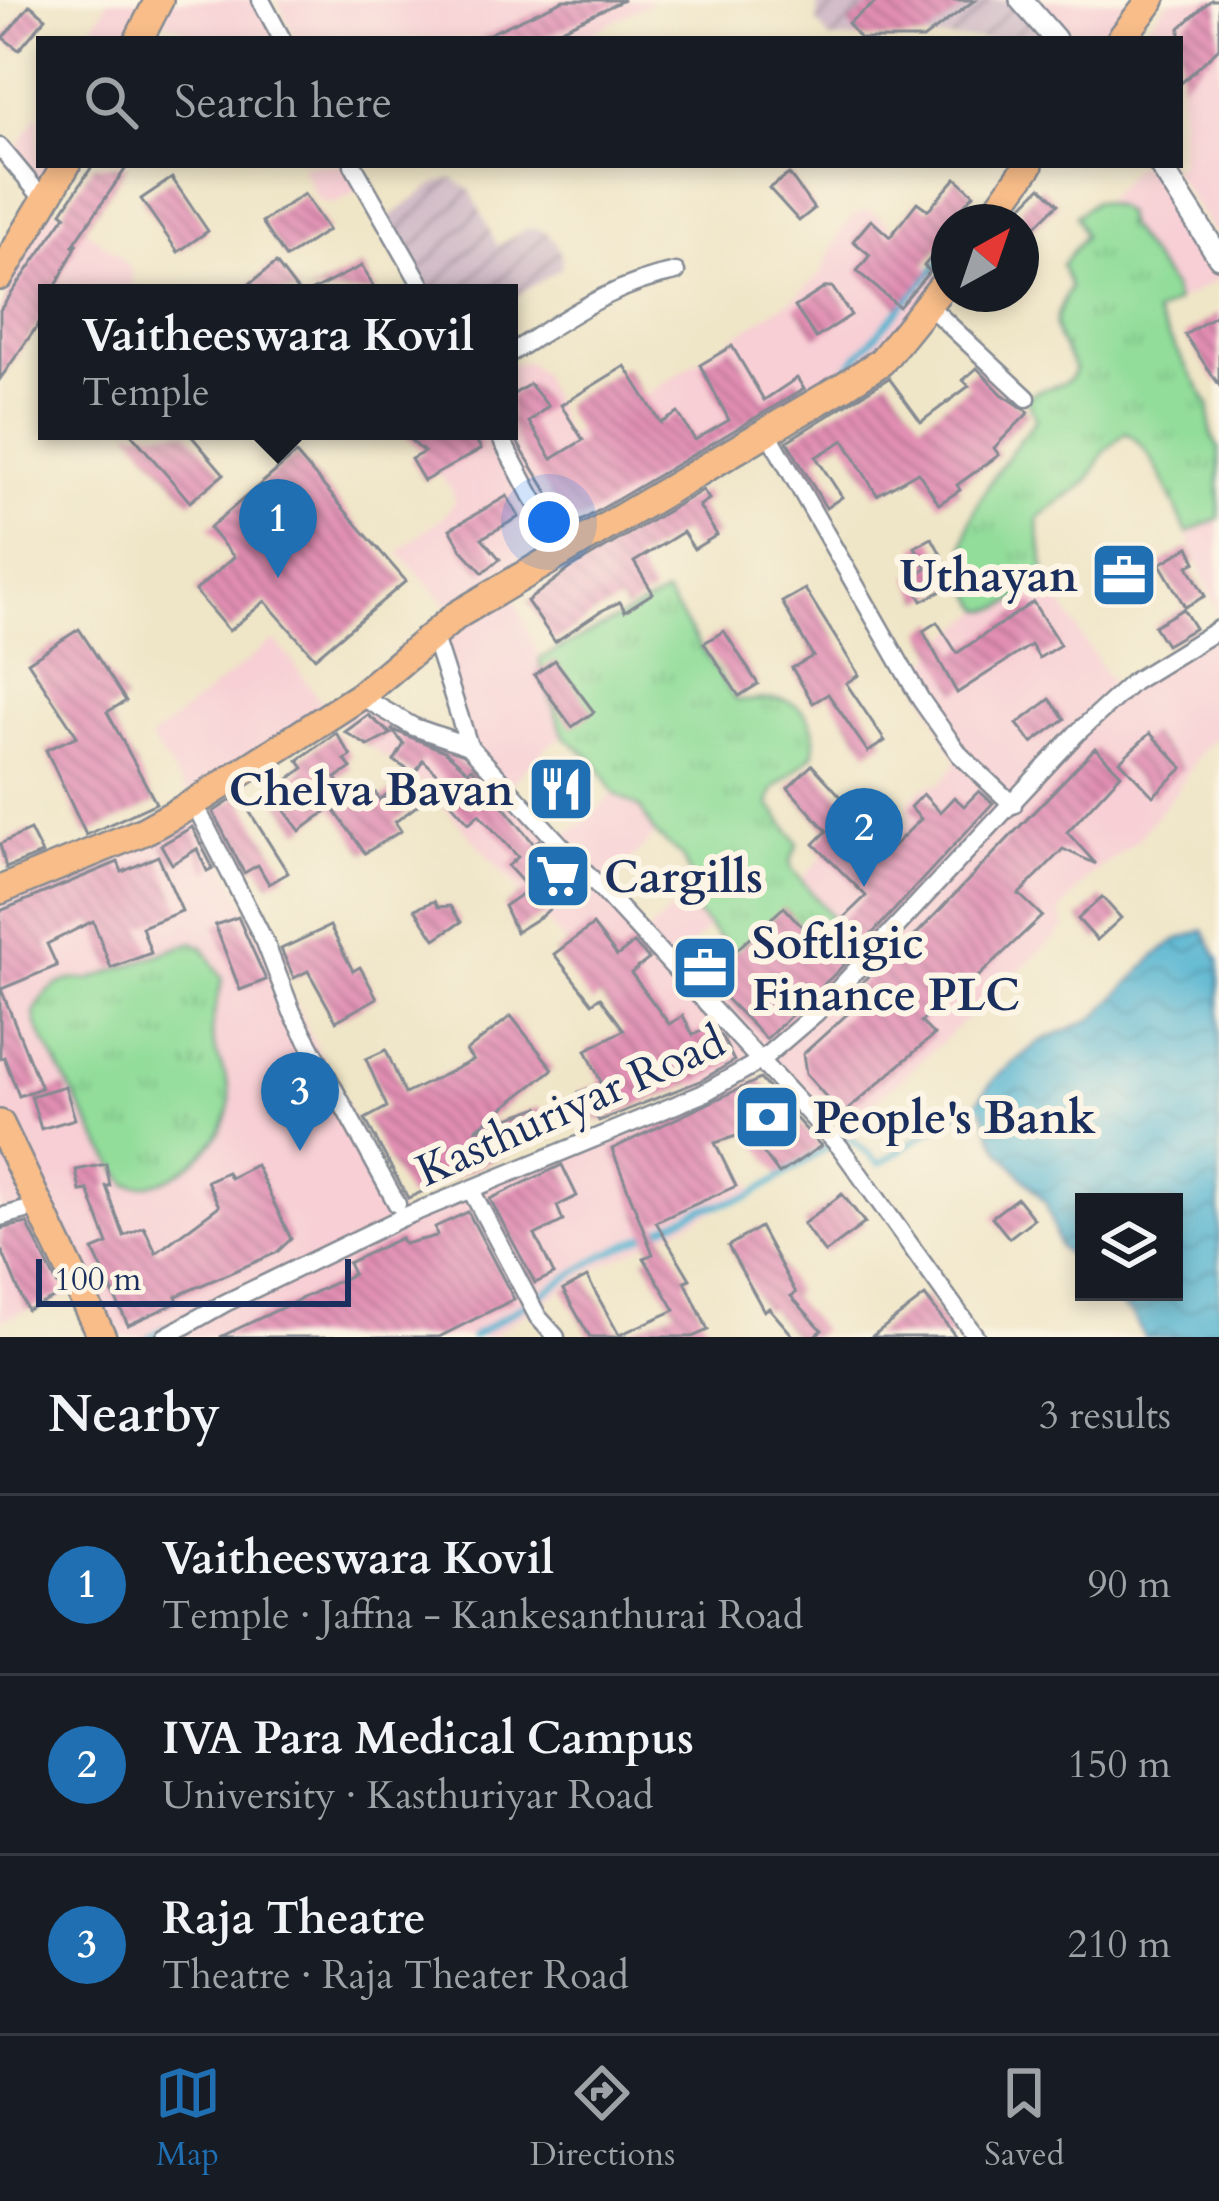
<!DOCTYPE html>
<html lang="en">
<head>
<meta charset="utf-8">
<style>
  :root { --surface:#171b24; --page:#20242c; --text:#f1f3f6; --muted:#9ea1a6; --line:#363941; --accent:#1f6fb2 }
  body { margin:0; font-family:Cardo,serif; background:var(--page); color:var(--text) }
  .controls { position:absolute; right:36px; bottom:36px; display:grid; overflow:hidden; border-radius:0px; box-shadow:0 6px 18px #0003 }
  .controls button { width:108px; height:108px; display:grid; place-items:center; padding:0; border:0; border-bottom:3px solid var(--line); background:var(--surface); color:var(--text); font:60px sans-serif }
  .compass { position:absolute; left:931px; top:204px; width:108px; height:108px; border-radius:50%; background:var(--surface); box-shadow:0 6px 18px #0003; rotate:40deg }
  .scale { position:absolute; left:36px; bottom:30px; width:315px; box-sizing:border-box; padding-left:12px; border:6px solid #1b2f5e; border-top:0; font-size:33px; line-height:42px; white-space:nowrap; color:#1b2f5e; -webkit-text-stroke:9px #fcf5e5; paint-order:stroke }
  .you { position:absolute; left:549px; top:522px; width:42px; height:42px; margin:-30px; border:9px solid #fff; border-radius:50%; background:#1a73e8; box-shadow:0 0 0 18px #1a73e833 }
  .badge { display:grid; place-items:center; width:78px; height:78px; border-radius:50%; background:var(--accent); color:#fff; font-size:39px; font-weight:700 }
  .pin { position:absolute; translate:-50% -99px; filter:drop-shadow(0 3px 6px #0008) }
  .pin::after { content:''; position:absolute; top:63px; width:42px; height:36px; background:inherit; clip-path:polygon(0 0,100% 0,50% 100%) }
  .popup { position:absolute; left:38px; top:284px; width:480px; height:156px; box-sizing:border-box; display:grid; place-content:center; border-radius:0px; background:var(--surface); filter:drop-shadow(0 3px 9px #0005); font-size:39px; white-space:nowrap; color:var(--muted) }
  .popup b { font-size:45px; color:var(--text) }
  .popup::after { content:''; position:absolute; left:50%; top:100%; margin-left:-24px; border:24px solid transparent; border-top-color:var(--surface) }
  .list { margin:0; padding:0; list-style:none }
  h2 { display:flex; justify-content:space-between; align-items:center; height:156px; margin:0; padding:0 48px; font-size:51px }
  h2 small { font-size:39px; font-weight:400; color:var(--muted) }
  .list li { display:grid; grid-template-columns:78px 1fr auto; gap:36px; align-items:center; box-sizing:border-box; height:180px; padding:0 48px; border-top:3px solid var(--line) }
  .list b { display:block; font-size:45px; white-space:nowrap }
  .list p { margin:0; font-size:39px; white-space:nowrap; color:var(--muted) }
  .list em { font-size:39px; font-style:normal; color:var(--muted) }
  .icon { flex:none; width:66px; height:66px; fill:none; stroke:currentColor; stroke-width:2; stroke-linecap:round; stroke-linejoin:round }
  .map { position:relative; flex:none; width:1219px; height:1337px; overflow:hidden }
  .search { position:absolute; background:var(--surface); box-shadow:0 6px 18px #0003; left:36px; right:36px; top:36px; height:132px; display:flex; align-items:center; gap:30px; box-sizing:border-box; padding:0 42px; border-radius:0px; color:var(--muted); font-size:45px }
  .sheet { height:696px; background:var(--surface) }
  nav { display:flex; justify-content:space-around; align-items:center; box-sizing:border-box; height:168px; border-top:3px solid var(--line); background:var(--surface); font-size:33px; color:var(--muted) }
  nav a { display:grid; justify-items:center; gap:6px }
  nav .on { color:var(--accent) }
  .map>svg:first-child { display:block }
</style>
</head>
<body>
<div class="map">
<svg width="1219" height="1337" viewBox="0 0 1219 1337">
  <defs>
    <pattern id="industrial-furrows" width="10" height="10" patternUnits="userSpaceOnUse" patternTransform="scale(3)"><rect width="10" height="10" fill="#d2bdc8"/><path d="M-1 1l2-2M0 10L10 0M9 11l2-2" fill="none" stroke="#aa9aa6"/></pattern>
    <pattern id="grass-tufts" width="24" height="20" patternUnits="userSpaceOnUse" patternTransform="scale(3)"><rect width="24" height="20" fill="#92dd9a"/><path d="M3 7l-1-3M5 7V3M7 7l1-3M15 17l-1-3M17 17v-4M19 17l1-3" fill="none" stroke="#7dbe87"/></pattern>
    <pattern id="water-waves" width="16" height="10" patternUnits="userSpaceOnUse" patternTransform="scale(3)"><rect width="16" height="10" fill="#51b3d0"/><path d="M0 5q4-4 8 0t8 0" fill="none" stroke="#4292ac"/></pattern>
    <pattern id="building-back-hatch" width="6" height="6" patternUnits="userSpaceOnUse" patternTransform="scale(3)"><rect width="6" height="6" fill="#e18eb2"/><path d="M-1 5l2 2M0 0l6 6M5-1l2 2" fill="none" stroke="#b67494"/></pattern>
  </defs>
  <rect width="100%" height="100%" fill="#fcf5e5"/>
  <filter id="ink" filterUnits="userSpaceOnUse"><feTurbulence type="fractalNoise" baseFrequency=".00833" numOctaves="2"/><feDisplacementMap in="SourceGraphic" scale="24" xChannelSelector="R" yChannelSelector="G"/><feConvolveMatrix kernelMatrix="1 2 1 2 8 2 1 2 1" color-interpolation-filters="sRGB"/></filter>
  <filter id="wash" filterUnits="userSpaceOnUse"><feTurbulence type="fractalNoise" baseFrequency=".004" numOctaves="4" result="noise"/><feDisplacementMap in="SourceGraphic" scale="48" xChannelSelector="R" yChannelSelector="G"/><feGaussianBlur stdDeviation="2.7" result="paint"/><feColorMatrix in="noise" values="0 0 0 0 0 0 0 0 0 0 0 0 0 0 0 0 0 1.4 0 .05"/><feComposite in="paint" operator="in"/></filter>
  <g filter="url(#wash)">
    <rect width="100%" height="100%" fill="#efe5c7"/>
    <g fill="#f7cfd4" fill-rule="evenodd">
      <polygon points="109,0 260,0 280,39 207,39 151,16 139,39 85,39"/>
      <polygon points="277,0 654,0 581,39 297,39"/>
      <polygon points="1032,0 1151,0 1121,39 1055,39"/>
      <polygon points="1170,0 1219,0 1219,240 1168,165 1180,165 1180,39 1135,39"/>
      <polygon points="39,112 39,165 66,165 45,201 117,253 132,271 133,291 47,293 47,321 0,292 0,276 45,201 10,160"/>
      <polygon points="301,165 353,165 367,185 339,201 328,203 317,198"/>
      <polygon points="1135,165 1160,165 1219,257 1219,279 1176,302 1171,287 1126,224 1126,218 1115,206 1104,202"/>
      <path d="M867,210L879,215L946,282L881,362L509,584L540,659L541,674L564,736L547,746L507,788L555,841L588,819L614,793L623,795L640,808L656,834L601,890L643,937L683,899L709,927L670,967L706,1003L740,970L781,978L816,1012L852,974L813,939L831,917L801,880L851,826L862,824L880,841L902,829L908,818V802L924,787L941,783L953,767L956,761L915,674L938,651L943,641L983,610L999,611L1018,600L1044,576L1118,694L1219,629V734L1200,753L1175,793L1138,839L1089,877L1069,901L1060,913L1065,928L899,1081L831,1137L760,1061L702,1095L754,1191L597,1268L489,1337H102L78,1292L0,1320V890L194,802L150,739L271,642H276L290,658L329,714L360,696L468,746L433,634L456,615L398,552L443,517L455,502L452,490L427,460L414,431H509V364L528,362L543,377L566,434L591,431L797,296L821,273L840,232L852,216ZM329,715L428,789L701,1094L402,1218L195,803ZM193,942L204,947L218,966L220,997L211,1029L230,1096L218,1137L191,1165L173,1175L78,1096L36,1025L34,1012L41,999L73,977L89,980Z"/>
      <polygon points="1219,518 1219,618 1187,533"/>
    </g>
    <g fill="url(#industrial-furrows)">
      <polygon points="818,0 1021,0 1055,39 829,39 817,22"/>
      <polygon points="453,178 471,191 497,246 526,229 537,228 547,233 556,244 562,257 561,268 509,301 509,293 426,293 385,221 436,183"/>
    </g>
    <g fill="url(#grass-tufts)" stroke="#56867c" stroke-width="3">
      <path d="M1095,201L1115,206L1125,213L1126,224L1172,287L1176,302L1155,314L1209,404L1211,434L1219,449V518L1187,533C1175,507 1151,442 1125,433L1105,451L1087,482L1039,517C1035,537 1047,555 1044,576C1024,591 1011,611 984,610C930,545 997,472 1036,419L1027,398C1042,383 1068,392 1075,369C1054,329 1047,330 1070,288L1062,265L1084,236L1076,216Z"/>
      <path d="M666,594L735,700C749,703 760,698 774,699C805,700 820,729 813,755L773,790L769,804L798,843L790,862L792,869L832,917L781,978L741,961L683,899L693,881L682,857L656,834L640,808L614,793L595,761L564,736L541,674L540,659Z"/>
      <path d="M193,942L203,947L222,978C220,996 211,1014 212,1033C213,1055 229,1075 230,1096C233,1139 169,1196 127,1184L98,1140L36,1025L34,1013C46,989 62,976 89,980Z"/>
    </g>
    <polygon fill="url(#water-waves)" stroke="#367197" stroke-width="3" points="1204,930 1219,960 1219,1337 1144,1337 1133,1315 1102,1292 1174,1292 1174,1202 1084,1202 1084,1266 1059,1247 1046,1203 1001,1152 991,1134 979,1099 995,1078 1040,1041 1095,1018 1155,956 1176,940"/>
    <g fill="none" stroke-linecap="round" stroke-linejoin="round">
      <g stroke="#51b3d0" stroke-width="6">
        <polyline points="847,368 949,252"/>
        <polyline points="842,1139 852,1139 880,1164 968,1105 987,1104"/>
        <polyline points="149,1337 165,1328"/>
        <polyline points="472,1337 602,1256 702,1209 749,1197 830,1146"/>
      </g>
    </g>
    <g id="blocks">
      <g fill="url(#building-back-hatch)">
        <polygon points="564,0 624,0 540,39 478,39"/>
        <polygon points="879,0 975,0 923,39 860,39 848,23"/>
        <polygon points="1211,0 1219,0 1219,48 1180,84 1180,28"/>
        <polygon points="30,5 46,18 19,50 3,38"/>
        <polygon points="93,165 128,165 72,247 78,243 52,293 47,293 47,312 0,379 0,310 66,215 62,212"/>
        <polygon points="789,174 814,209 799,221 769,188"/>
        <polygon points="172,178 208,231 178,252 141,199"/>
        <polygon points="956,178 974,194 949,222 949,235 924,266 930,271 899,307 857,271 870,255 853,241 871,220 890,237 917,202 928,210"/>
        <polygon points="1041,187 1058,204 1021,240 1022,206"/>
        <polygon points="304,194 328,230 286,258 262,222"/>
        <polygon points="276,263 299,293 238,293"/>
        <polygon points="362,266 377,293 308,293 341,276"/>
        <polygon points="826,287 832,287 851,315 816,338 795,307"/>
        <polygon points="1219,313 1219,385 1185,335"/>
        <polygon points="732,346 764,400 797,378 804,389 581,521 563,517 520,447 509,423 509,397 530,384 548,406 529,422 552,459 583,440 561,405 625,366 661,423 678,413 695,440 729,420 700,365"/>
        <polygon points="977,368 1002,394 1029,412 994,448 999,455 957,485 960,490 939,504 918,472 877,495 844,440 816,457 842,497 826,508 787,441 889,378 921,422 969,386 963,380"/>
        <polygon points="129,431 187,431 224,474 190,502"/>
        <polygon points="400,431 471,431 481,449 424,481 411,459 424,452"/>
        <polygon points="296,454 406,581 315,658 265,601 229,631 195,591 234,557 209,528"/>
        <polygon points="703,490 709,499 699,506 717,535 694,549 683,532 634,562 653,593 625,611 620,602 599,612 555,642 527,601 571,568"/>
        <polygon points="507,496 519,517 482,538 500,559 483,573 462,550 450,529"/>
        <polygon points="932,538 957,583 922,601 909,577 927,568 915,547"/>
        <polygon points="1189,547 1196,562 1188,566 1205,596 1185,607 1160,564"/>
        <polygon points="805,589 859,675 846,683 885,741 868,752 828,694 813,703 792,668 813,656 782,602"/>
        <polygon points="1033,602 1060,645 1039,658 1031,645 957,693 923,631 937,622 957,653"/>
        <polygon points="1183,609 1195,628 1166,645 1154,626"/>
        <polygon points="79,629 126,701 107,712 156,803 86,835 46,750 77,736 28,662"/>
        <polygon points="724,631 758,684 739,696 704,643"/>
        <polygon points="555,660 594,712 572,727 534,675"/>
        <polygon points="1050,699 1065,719 1032,743 1017,724"/>
        <polygon points="368,715 391,734 368,746 345,732"/>
        <polygon points="391,729 445,751 468,771 472,768 534,844 539,840 577,882 543,915 516,932 504,906 529,889 508,866 518,857 479,814 469,823 443,794 451,786 423,760 415,774 394,761 404,744"/>
        <polygon points="336,733 351,756 345,760 351,768 336,778 355,805 375,792 380,800 401,783 418,805 395,822 401,831 365,853 332,807 300,831 271,792 304,768 298,760"/>
        <polygon points="1150,733 1183,768 1153,796 1120,761"/>
        <polygon points="1095,748 1121,774 1067,832 1096,864 1063,849 1019,894 1042,916 962,992 956,986 921,1022 934,1035 842,1115 806,1074 803,1054 865,998 856,989 881,962 886,966"/>
        <polygon points="812,765 845,801 839,806 885,854 921,819 910,807 923,794 940,812 954,797 964,806 979,791 993,803 837,972 766,1039 692,964 721,937 734,952 784,907 805,930 818,916 832,929 866,896 814,844 827,831 788,788"/>
        <polygon points="239,795 288,873 269,884 258,865 244,873 213,812"/>
        <polygon points="192,827 213,868 207,871 197,849 172,864 161,845"/>
        <polygon points="30,830 42,854 6,868 0,844"/>
        <polygon points="158,856 182,911 142,927 151,953 111,968 93,921 47,944 57,966 1,989 41,1088 19,1096 4,1057 0,1059 0,911 118,862 122,872"/>
        <polygon points="1102,897 1121,918 1097,940 1078,919"/>
        <polygon points="434,901 438,907 450,906 461,922 435,939 415,909"/>
        <polygon points="238,917 266,980 240,990 215,925"/>
        <polygon points="593,925 617,956 634,943 649,959 631,973 669,1024 683,1016 693,1035 711,1026 723,1039 734,1061 700,1081 599,1121 579,1092 602,1084 586,1050 624,1030 600,997 592,1003 554,954"/>
        <polygon points="330,926 353,971 360,967 377,998 336,1021 308,971 294,978 281,949"/>
        <polygon points="511,1016 553,1069 475,1130 539,1107 552,1133 408,1198 365,1119 387,1107 366,1059 386,1050 405,1094 473,1060 466,1051"/>
        <polygon points="760,1079 821,1146 779,1174 748,1132 715,1143 736,1186 656,1222 690,1279 685,1281 708,1330 692,1337 590,1337 563,1290 587,1277 619,1335 675,1310 644,1258 653,1254 612,1149"/>
        <polygon points="65,1086 75,1119 41,1129 31,1096"/>
        <polygon points="106,1164 110,1186 106,1186 124,1236 144,1227 156,1253 219,1206 207,1181 227,1172 230,1178 256,1165 291,1239 276,1253 176,1296 178,1302 128,1325 93,1250 108,1244 88,1190 80,1191 76,1170"/>
        <polygon points="562,1165 577,1196 557,1206 563,1221 535,1235 554,1274 535,1283 490,1199"/>
        <polygon points="842,1194 865,1223 825,1253 803,1224"/>
        <polygon points="1017,1198 1034,1219 1009,1238 992,1217"/>
        <polygon points="468,1212 514,1299 439,1337 220,1337 353,1274 348,1263 401,1238 404,1244 437,1236 435,1227"/>
        <polygon points="27,1223 62,1294 27,1310 0,1246 0,1229"/>
        <polygon points="760,1227 796,1293 791,1296 822,1330 813,1337 794,1337 769,1308 764,1311 728,1246"/>
        <polygon points="925,1296 956,1337 871,1337"/>
      </g>
    </g>
  </g>
  <g filter="url(#ink)">
    <use href="#blocks" fill-opacity="0" stroke="#858a92" stroke-width="3"/>
    <g fill="none" stroke-linecap="round" stroke-linejoin="round">
      <g stroke="#858a92" stroke-width="21">
        <g id="minor">
          <polyline points="261,0 282,39"/>
          <polyline points="0,147 45,201"/>
          <polyline points="353,165 426,293"/>
          <polyline points="928,305 1027,398"/>
          <path d="M509,354C566,319 609,285 676,272"/>
          <polyline points="497,431 532,497 566,548"/>
          <polyline points="767,431 921,700 960,755 1013,805"/>
          <polyline points="360,696 414,727 469,746 433,634"/>
          <polyline points="469,746 840,1147 976,1337"/>
          <polyline points="194,803 265,942 292,1012 397,1204"/>
          <polyline points="471,1190 538,1317 556,1337"/>
          <polyline points="0,1217 41,1206"/>
          <polyline points="165,1337 225,1303 401,1218 702,1094 760,1061 816,1013 1076,734 1133,682 1219,629"/>
        </g>
      </g>
      <g stroke="#858a92" stroke-width="26">
        <g id="tertiary">
          <polyline points="1021,0 1055,39"/>
          <polyline points="1160,165 1219,257"/>
        </g>
      </g>
      <g stroke="#858a92" stroke-width="32">
        <g id="primary">
          <polyline points="139,39 159,0"/>
          <polyline points="1121,39 1151,0"/>
          <polyline points="988,222 1029,165"/>
          <polyline points="0,276 66,165"/>
          <polyline points="0,890 144,831 194,803 360,696 457,615 844,386 881,362 949,278"/>
          <polyline points="0,1124 102,1337"/>
        </g>
      </g>
      <use href="#minor" stroke="#fff" stroke-width="16"/>
      <use href="#tertiary" stroke="#fff" stroke-width="21"/>
      <use href="#primary" stroke="#f8bd89" stroke-width="27"/>
    </g>
  </g>
  <defs>
    <g id="office-square" transform="scale(3.45)"><rect x="-9" y="-9" width="18" height="18" rx="4" fill="#1f6fb2" stroke="#fcf5e5"/><path d="M-6-3h4V-5.5h4V-3h4V5H-6ZM-1-4.5V-3h2v-1.5ZM-6 0V1H6V0Z" fill="#fff"/></g>
    <g id="restaurant-square" transform="scale(3.45)"><rect x="-9" y="-9" width="18" height="18" rx="4" fill="#1f6fb2" stroke="#fcf5e5"/><path d="M-5-6h1v4h1v-4h1v4h1v-4h1v5L-1.5 .5V6h-2V.5L-5-1ZM5-6V6H3V1.5H1.5Q1.5-4 5-6Z" fill="#fff"/></g>
    <g id="supermarket-square" transform="scale(3.45)"><rect x="-9" y="-9" width="18" height="18" rx="4" fill="#1f6fb2" stroke="#fcf5e5"/><path d="M-6-5.5h2.5l.6 2H6L4.5 2H-2.5L-4.4-4H-6ZM-1.5 3.2a1.3 1.3 0 1 0 .1 0ZM3 3.2a1.3 1.3 0 1 0 .1 0Z" fill="#fff"/></g>
    <g id="bank-square" transform="scale(3.45)"><rect x="-9" y="-9" width="18" height="18" rx="4" fill="#1f6fb2" stroke="#fcf5e5"/><path d="M-6-4H6V4H-6ZM0-2.3a2.3 2.3 0 1 0 0 4.6a2.3 2.3 0 1 0 0-4.6Z" fill="#fff"/></g>
  </defs>
  <g fill-rule="evenodd">
    <use href="#office-square" x="1124" y="575"/>
    <use href="#restaurant-square" x="561" y="789"/>
    <use href="#supermarket-square" x="558" y="876"/>
    <use href="#office-square" x="705" y="968"/>
    <use href="#bank-square" x="767" y="1117"/>
  </g>
  <g text-anchor="middle" stroke-width="12" stroke-linejoin="round" paint-order="stroke">
    <g font-size="45" font-weight="bold" fill="#1b2f5e" stroke="#fcf5e5" text-anchor="start">
      <text x="1078" y="591" text-anchor="end">Uthayan</text>
      <text x="514" y="805" text-anchor="end">Chelva Bavan</text>
      <text x="604" y="892">Cargills</text>
      <text x="752" y="958">Softligic<tspan x="752" dy="52">Finance PLC</tspan></text>
      <text x="813" y="1133">People's Bank</text>
    </g>
    <g font-size="45" fill="#1b2f5e" stroke="#fcf5e5">
      <text transform="translate(570 1105) rotate(-24)" y="16">Kasthuriyar Road</text>
    </g>
  </g>
</svg>
<div class="controls">
<button><svg class="icon" aria-label="layers" viewBox="0 0 24 24"><path d="M12 4l9 5-9 5-9-5zM3 14l9 5 9-5"/></svg></button>
</div>
<svg class="compass" viewBox="-18 -18 36 36"><path d="M0-13l5 13h-10z" fill="#e53935"/><path d="M0 13l5-13h-10z" fill="#9ea1a6"/></svg>
<div class="scale">100 m</div>
<div class="you"></div>
<div class="pin badge" style="left:278px;top:578px">1</div>
<div class="popup"><b>Vaitheeswara Kovil</b>Temple</div>
<div class="pin badge" style="left:864px;top:887px">2</div>
<div class="pin badge" style="left:300px;top:1151px">3</div>
<div class="search"><svg class="icon" aria-label="search" viewBox="0 0 24 24"><circle cx="10" cy="10" r="6"/><path d="M15 15l6 6"/></svg>Search here</div>
</div>
<section class="sheet">
<h2>Nearby<small>3 results</small></h2>
<ul class="list">
<li><span class="badge">1</span><div><b>Vaitheeswara Kovil</b><p>Temple · Jaffna - Kankesanthurai Road</p></div><em>90 m</em></li>
<li><span class="badge">2</span><div><b>IVA Para Medical Campus</b><p>University · Kasthuriyar Road</p></div><em>150 m</em></li>
<li><span class="badge">3</span><div><b>Raja Theatre</b><p>Theatre · Raja Theater Road</p></div><em>210 m</em></li>
</ul>
</section>
<nav>
<a class="on"><svg class="icon" aria-label="map" viewBox="0 0 24 24"><path d="M3 6l6-2 6 2 6-2v14l-6 2-6-2-6 2zM9 4v14M15 6v14"/></svg>Map</a>
<a><svg class="icon" aria-label="directions" viewBox="0 0 24 24"><path d="M12 3l9 9-9 9-9-9zM9 14v-3h6M13 9l2 2-2 2"/></svg>Directions</a>
<a><svg class="icon" aria-label="saved" viewBox="0 0 24 24"><path d="M7 4h10v16l-5-4-5 4z"/></svg>Saved</a>
</nav>
</body>
</html>
